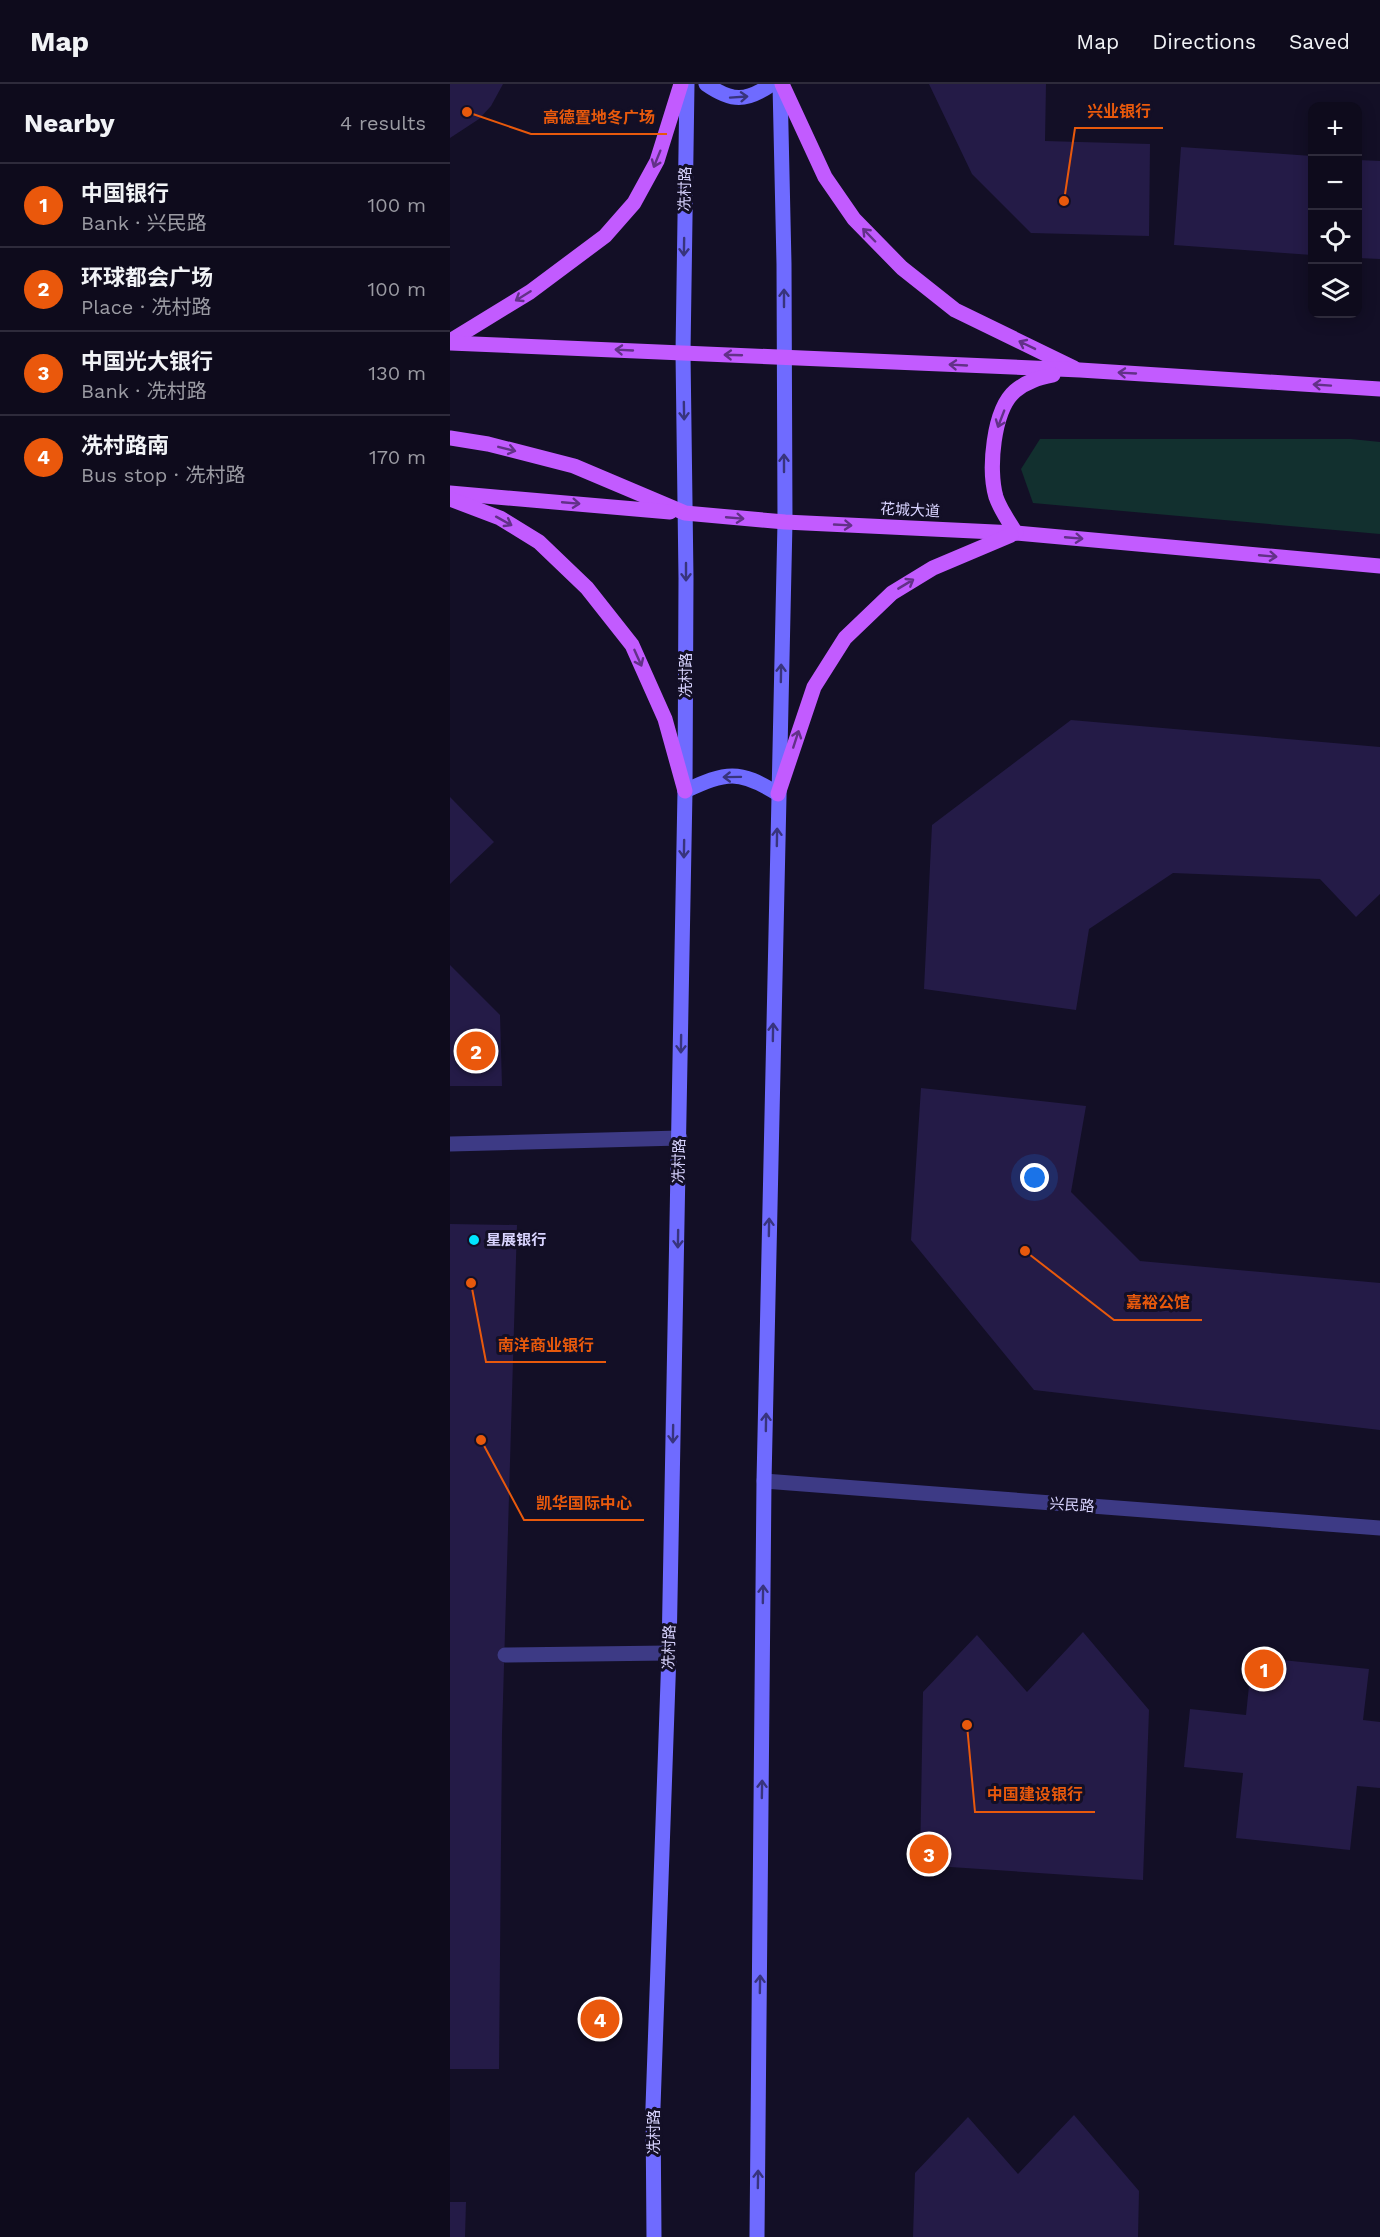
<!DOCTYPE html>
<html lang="en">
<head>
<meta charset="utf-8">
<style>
  :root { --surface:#0e0b1c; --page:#1c1929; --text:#f1f3f6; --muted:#9b9ba3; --line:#2e2b3b; --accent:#ea580c }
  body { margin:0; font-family:"Work Sans","Noto Sans SC",sans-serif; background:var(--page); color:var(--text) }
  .controls { position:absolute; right:18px; top:18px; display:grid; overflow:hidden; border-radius:12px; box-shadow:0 3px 15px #0003 }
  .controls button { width:54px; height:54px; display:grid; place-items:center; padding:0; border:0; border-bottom:2px solid var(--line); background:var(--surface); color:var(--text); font:30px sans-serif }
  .you { position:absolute; left:585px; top:1094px; width:21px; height:21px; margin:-15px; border:4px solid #fff; border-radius:50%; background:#1a73e8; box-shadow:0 0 0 9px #1a73e833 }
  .badge { display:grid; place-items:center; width:39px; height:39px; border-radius:50%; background:var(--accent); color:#fff; font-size:20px; font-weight:700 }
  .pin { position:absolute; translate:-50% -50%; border:3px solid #fff; box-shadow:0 2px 6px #0006 }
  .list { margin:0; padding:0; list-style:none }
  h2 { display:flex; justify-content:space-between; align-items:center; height:78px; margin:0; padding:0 24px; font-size:26px }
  h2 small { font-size:20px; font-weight:400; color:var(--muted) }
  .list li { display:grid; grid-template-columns:39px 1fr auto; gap:18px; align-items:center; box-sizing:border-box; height:84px; padding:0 24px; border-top:2px solid var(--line) }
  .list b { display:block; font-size:22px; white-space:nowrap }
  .list p { margin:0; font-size:20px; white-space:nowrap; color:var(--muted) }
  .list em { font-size:20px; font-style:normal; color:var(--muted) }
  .icon { flex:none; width:33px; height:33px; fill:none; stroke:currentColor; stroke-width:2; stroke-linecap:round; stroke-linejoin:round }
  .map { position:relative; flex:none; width:930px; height:2153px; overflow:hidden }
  header { display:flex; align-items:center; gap:36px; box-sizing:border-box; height:84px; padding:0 30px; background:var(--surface); border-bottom:2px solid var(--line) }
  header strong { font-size:28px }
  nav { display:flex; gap:33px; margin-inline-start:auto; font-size:21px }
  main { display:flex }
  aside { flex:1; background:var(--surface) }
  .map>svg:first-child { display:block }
</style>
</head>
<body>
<header>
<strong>Map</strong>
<nav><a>Map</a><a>Directions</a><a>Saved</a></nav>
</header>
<main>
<aside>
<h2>Nearby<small>4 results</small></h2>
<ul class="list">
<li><span class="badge">1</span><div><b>中国银行</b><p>Bank · 兴民路</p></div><em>100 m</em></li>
<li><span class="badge">2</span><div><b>环球都会广场</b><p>Place · 冼村路</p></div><em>100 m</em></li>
<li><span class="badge">3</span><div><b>中国光大银行</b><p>Bank · 冼村路</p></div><em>130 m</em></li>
<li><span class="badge">4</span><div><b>冼村路南</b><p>Bus stop · 冼村路</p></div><em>170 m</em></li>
</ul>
</aside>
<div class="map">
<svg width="930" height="2153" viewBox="0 0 930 2153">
  <rect width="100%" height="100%" fill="#130f26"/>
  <polygon fill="#12302f" points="590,355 901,355 930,358 930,450 583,419 571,385"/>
  <g fill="#241b47">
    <polygon points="0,0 53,0 41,22 29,35 0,54"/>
    <polygon points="479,0 596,0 595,57 700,60 699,152 581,149 522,90"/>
    <polygon points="731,63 862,72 862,171 724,161"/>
    <polygon points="908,76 930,77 930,175 908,174"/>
    <polygon points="621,636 930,663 930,810 906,833 870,795 723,789 639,845 626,926 474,905 482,741"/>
    <polygon points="0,713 44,758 0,800"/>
    <polygon points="0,881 50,931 52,1002 0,1002"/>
    <polygon points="471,1004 636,1022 621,1108 690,1177 930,1199 930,1346 584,1306 461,1156"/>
    <polygon points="0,1140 67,1141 52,1649 49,1985 0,1985"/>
    <polygon points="633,1548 699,1626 693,1796 470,1781 473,1608 527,1551 577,1608"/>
    <polygon points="802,1573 919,1585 913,1636 930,1638 930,1704 907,1702 900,1766 786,1754 793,1689 734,1683 740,1625 796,1631"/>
    <polygon points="624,2031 689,2107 688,2153 463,2153 465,2089 518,2033 568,2090"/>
    <polygon points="0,2118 16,2118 15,2153 0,2153"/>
  </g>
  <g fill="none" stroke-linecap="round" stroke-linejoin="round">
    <g stroke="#3d3a85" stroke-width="15">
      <polyline points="0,1060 230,1054"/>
      <polyline points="55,1571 219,1569"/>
    </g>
    <polyline stroke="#3d3a85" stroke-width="15" points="314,1397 930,1444"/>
    <g stroke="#6f6bff" stroke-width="15">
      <path d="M256,0C282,18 296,18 322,0"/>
      <path d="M235,707C276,688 289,685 328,710"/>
      <polyline points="204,2153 203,2023 219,1569 235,707 236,494 233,269 237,0"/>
      <polyline points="307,2153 314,1397 335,438 334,180 330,0"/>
    </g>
    <g stroke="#c25bff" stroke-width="15">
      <polyline points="332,0 375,93 404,135 452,184 505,226 624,284"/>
      <polyline points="0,257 80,208 155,152 184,119 207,77 231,0"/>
      <polyline points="0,259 630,286 930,305"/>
      <polyline points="0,354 38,360 124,382 235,429 335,438 566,449 930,482"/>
      <polyline points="0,409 220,428"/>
      <polyline points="0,415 50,434 89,458 137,504 182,561 215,635 235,707"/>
      <path d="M566,449C559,438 550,425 546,413C538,386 543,326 565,307C577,297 589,294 603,291"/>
      <polyline points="328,710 364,603 395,554 442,509 483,484 561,451"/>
    </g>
  </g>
  <defs><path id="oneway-shaft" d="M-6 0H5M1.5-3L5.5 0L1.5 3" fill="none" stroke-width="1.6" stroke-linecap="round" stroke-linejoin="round" transform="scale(1.5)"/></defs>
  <g stroke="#38347d">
    <use href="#oneway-shaft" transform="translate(289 13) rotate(-4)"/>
    <use href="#oneway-shaft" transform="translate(234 163) rotate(91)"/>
    <use href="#oneway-shaft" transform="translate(334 214) rotate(-90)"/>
    <use href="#oneway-shaft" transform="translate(234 327) rotate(89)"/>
    <use href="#oneway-shaft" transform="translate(334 379) rotate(-90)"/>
    <use href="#oneway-shaft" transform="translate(236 488) rotate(90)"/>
    <use href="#oneway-shaft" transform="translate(331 589) rotate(-89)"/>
    <use href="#oneway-shaft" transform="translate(282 693) rotate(179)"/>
    <use href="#oneway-shaft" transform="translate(327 753) rotate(-89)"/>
    <use href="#oneway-shaft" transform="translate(234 765) rotate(91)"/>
    <use href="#oneway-shaft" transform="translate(323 948) rotate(-89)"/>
    <use href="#oneway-shaft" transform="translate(231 960) rotate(91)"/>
    <use href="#oneway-shaft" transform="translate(319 1143) rotate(-89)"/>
    <use href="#oneway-shaft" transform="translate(228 1155) rotate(91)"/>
    <use href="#oneway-shaft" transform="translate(316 1338) rotate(-89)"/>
    <use href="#oneway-shaft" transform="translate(223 1350) rotate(91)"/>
    <use href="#oneway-shaft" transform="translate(313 1510) rotate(-89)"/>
    <use href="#oneway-shaft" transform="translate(312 1705) rotate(-89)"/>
    <use href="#oneway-shaft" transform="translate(310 1900) rotate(-89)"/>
    <use href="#oneway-shaft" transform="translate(308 2095) rotate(-89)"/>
  </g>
  <g stroke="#623188">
    <use href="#oneway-shaft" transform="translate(207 75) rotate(112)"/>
    <use href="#oneway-shaft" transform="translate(419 151) rotate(-134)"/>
    <use href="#oneway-shaft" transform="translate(73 212) rotate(148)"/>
    <use href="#oneway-shaft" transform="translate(577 261) rotate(-154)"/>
    <use href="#oneway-shaft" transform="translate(174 266) rotate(-177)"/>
    <use href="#oneway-shaft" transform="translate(283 271) rotate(-178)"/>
    <use href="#oneway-shaft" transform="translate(508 281) rotate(-177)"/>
    <use href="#oneway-shaft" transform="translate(677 289) rotate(-177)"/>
    <use href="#oneway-shaft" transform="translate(872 301) rotate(-176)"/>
    <use href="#oneway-shaft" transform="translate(551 335) rotate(111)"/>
    <use href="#oneway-shaft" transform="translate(57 365) rotate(14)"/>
    <use href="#oneway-shaft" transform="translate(121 419) rotate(5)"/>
    <use href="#oneway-shaft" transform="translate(285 434) rotate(5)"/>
    <use href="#oneway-shaft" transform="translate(54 437) rotate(29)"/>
    <use href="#oneway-shaft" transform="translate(393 441) rotate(3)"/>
    <use href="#oneway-shaft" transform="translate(624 454) rotate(5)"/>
    <use href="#oneway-shaft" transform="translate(818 472) rotate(5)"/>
    <use href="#oneway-shaft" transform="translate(456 500) rotate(-31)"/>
    <use href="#oneway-shaft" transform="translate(188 574) rotate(66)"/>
    <use href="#oneway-shaft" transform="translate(346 655) rotate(-72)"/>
  </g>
  <circle fill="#00e5ff" stroke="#130f26" stroke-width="2" cx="24" cy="1156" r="6"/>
  <g text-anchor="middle" stroke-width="6" stroke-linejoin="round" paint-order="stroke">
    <g font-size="15" fill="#d9d4ff" stroke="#130f26">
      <text transform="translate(235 105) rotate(-89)" y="5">冼村路</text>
      <text transform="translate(460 426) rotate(3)" y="5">花城大道</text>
      <text transform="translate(236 591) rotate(-90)" y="5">冼村路</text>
      <text transform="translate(229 1077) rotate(-89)" y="5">冼村路</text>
      <text transform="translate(622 1421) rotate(4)" y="5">兴民路</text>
      <text transform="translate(219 1563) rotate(-88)" y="5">冼村路</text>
      <text transform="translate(204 2048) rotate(-90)" y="5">冼村路</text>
    </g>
    <g font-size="15" font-weight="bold" fill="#d9d4ff" stroke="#130f26" text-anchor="start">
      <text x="36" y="1161">星展银行</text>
    </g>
  </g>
  <path fill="none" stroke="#e8590c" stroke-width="2" d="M614 117L625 44H713M17 28L81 50H217M575 1167L664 1236H752M21 1199L36 1278H156M31 1356L74 1436H194M517 1641L525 1728H645"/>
  <g fill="#e8590c" stroke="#130f26" stroke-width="2">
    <circle cx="614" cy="117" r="6"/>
    <circle cx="17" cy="28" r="6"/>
    <circle cx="575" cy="1167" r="6"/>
    <circle cx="21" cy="1199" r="6"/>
    <circle cx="31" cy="1356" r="6"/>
    <circle cx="517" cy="1641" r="6"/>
  </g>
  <g font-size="16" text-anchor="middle" font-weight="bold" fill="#e8590c" stroke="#130f26" stroke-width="6" stroke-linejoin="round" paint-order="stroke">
    <text x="669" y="33">兴业银行</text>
    <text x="149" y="39">高德置地冬广场</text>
    <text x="708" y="1224">嘉裕公馆</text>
    <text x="96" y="1267">南洋商业银行</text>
    <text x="134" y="1425">凯华国际中心</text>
    <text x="585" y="1716">中国建设银行</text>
  </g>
</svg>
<div class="controls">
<button>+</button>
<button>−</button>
<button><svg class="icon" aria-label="locate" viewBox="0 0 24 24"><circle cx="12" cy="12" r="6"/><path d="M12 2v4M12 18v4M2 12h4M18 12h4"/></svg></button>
<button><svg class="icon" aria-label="layers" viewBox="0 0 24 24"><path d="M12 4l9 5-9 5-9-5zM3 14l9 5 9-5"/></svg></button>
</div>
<div class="you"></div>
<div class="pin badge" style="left:814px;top:1585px">1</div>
<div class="pin badge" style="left:26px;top:967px">2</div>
<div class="pin badge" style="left:479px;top:1770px">3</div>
<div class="pin badge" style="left:150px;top:1935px">4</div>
</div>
</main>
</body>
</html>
